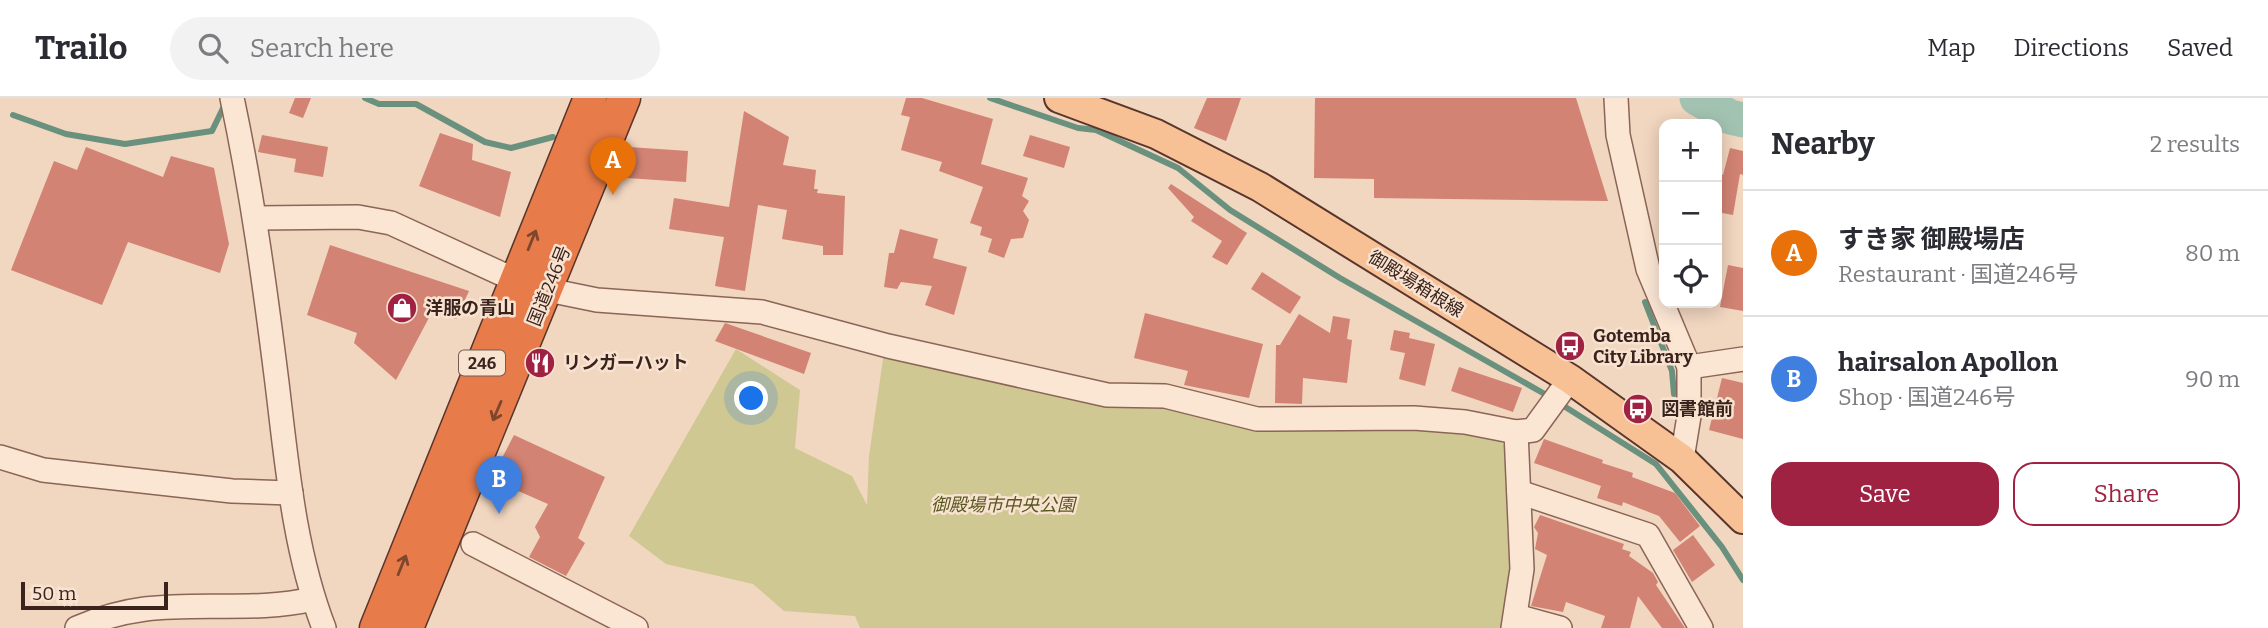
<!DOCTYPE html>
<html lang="en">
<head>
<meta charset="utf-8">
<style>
  :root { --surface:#fff; --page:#f2f2f3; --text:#2b2b33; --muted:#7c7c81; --line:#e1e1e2; --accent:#9f2242 }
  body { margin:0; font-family:Bitter,"Noto Sans JP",serif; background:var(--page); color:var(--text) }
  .controls { position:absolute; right:21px; top:21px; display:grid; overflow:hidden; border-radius:14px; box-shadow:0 4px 18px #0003 }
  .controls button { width:63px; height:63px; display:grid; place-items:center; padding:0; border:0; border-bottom:2px solid var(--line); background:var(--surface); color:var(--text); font:35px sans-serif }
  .scale { position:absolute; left:21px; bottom:18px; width:147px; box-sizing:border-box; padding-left:7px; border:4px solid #3a231c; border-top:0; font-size:19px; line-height:24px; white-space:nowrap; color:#3a231c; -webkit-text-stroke:5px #f8e2d0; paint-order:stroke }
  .you { position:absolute; left:752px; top:301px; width:24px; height:24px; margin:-18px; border:5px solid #fff; border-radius:50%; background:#1a73e8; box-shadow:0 0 0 10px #1a73e833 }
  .badge { display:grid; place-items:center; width:46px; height:46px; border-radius:50%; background:var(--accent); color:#fff; font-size:23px; font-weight:700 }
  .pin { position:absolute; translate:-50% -58px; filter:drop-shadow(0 2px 4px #0008) }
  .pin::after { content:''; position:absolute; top:37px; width:24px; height:21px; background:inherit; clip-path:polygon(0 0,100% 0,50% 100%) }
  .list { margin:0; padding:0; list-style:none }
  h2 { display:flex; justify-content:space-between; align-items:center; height:91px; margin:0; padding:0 28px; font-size:30px }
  h2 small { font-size:23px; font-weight:400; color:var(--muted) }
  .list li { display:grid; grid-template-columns:46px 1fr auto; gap:21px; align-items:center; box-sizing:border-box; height:126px; padding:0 28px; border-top:2px solid var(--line) }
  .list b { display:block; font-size:26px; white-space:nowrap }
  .list p { margin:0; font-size:23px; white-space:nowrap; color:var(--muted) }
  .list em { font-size:23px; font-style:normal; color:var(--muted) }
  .actions { display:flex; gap:14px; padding:21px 28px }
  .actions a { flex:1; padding:16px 0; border:2px solid var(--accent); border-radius:21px; text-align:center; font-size:24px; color:var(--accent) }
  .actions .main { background:var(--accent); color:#fff }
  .icon { flex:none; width:38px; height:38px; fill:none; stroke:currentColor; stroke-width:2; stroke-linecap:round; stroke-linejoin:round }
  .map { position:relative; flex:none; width:1743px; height:530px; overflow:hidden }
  header { display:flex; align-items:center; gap:42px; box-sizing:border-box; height:98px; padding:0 35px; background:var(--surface); border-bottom:2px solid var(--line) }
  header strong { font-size:33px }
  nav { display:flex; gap:38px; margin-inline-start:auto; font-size:24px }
  .search { width:490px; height:63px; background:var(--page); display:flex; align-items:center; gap:18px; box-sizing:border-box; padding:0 24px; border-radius:38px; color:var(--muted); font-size:26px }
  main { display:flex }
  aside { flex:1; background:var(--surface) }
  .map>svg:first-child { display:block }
</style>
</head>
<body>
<header>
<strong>Trailo</strong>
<div class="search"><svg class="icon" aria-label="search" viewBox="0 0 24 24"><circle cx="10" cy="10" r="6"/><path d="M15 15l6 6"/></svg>Search here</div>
<nav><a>Map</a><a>Directions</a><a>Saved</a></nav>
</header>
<main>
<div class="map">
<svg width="1743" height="530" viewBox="0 0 1743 530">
  <rect width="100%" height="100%" fill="#f1d6c0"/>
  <polygon fill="#d0c893" points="736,251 800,292 795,350 852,378 867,407 869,358 884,254 1097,304 1494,335 1506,350 1507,435 1514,480 1501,530 860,530 855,518 784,513 753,486 666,466 629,438"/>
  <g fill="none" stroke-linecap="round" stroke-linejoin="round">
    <g stroke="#6a917e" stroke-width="6">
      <polyline points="365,0 379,6 416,6 485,44 511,50 553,39"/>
      <polyline points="990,0 1078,30 1096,32 1178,70 1230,112 1340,180 1550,299"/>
      <polyline points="13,17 66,36 125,46 212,33 226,4"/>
      <polyline points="1645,204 1672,273 1674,296"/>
      <polyline points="1559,305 1656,366 1722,449 1743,482"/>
    </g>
    <polyline stroke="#a3c3b2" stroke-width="35" points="1697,0 1730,19 1743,22"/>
  </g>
  <g fill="#d28373">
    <polygon points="295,0 311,0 303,20 289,15"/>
    <polygon points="906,0 922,0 993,21 981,66 1028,80 1022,98 1029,103 1023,113 1029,122 1023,140 1011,141 1004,160 988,154 992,141 980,137 982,129 970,125 983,89 939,73 942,64 901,52 910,19 901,17"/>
    <polygon points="1207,0 1241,0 1226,43 1194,30"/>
    <polygon points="1315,0 1576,0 1608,103 1374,100 1374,81 1314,80"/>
    <polygon points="744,13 789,39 783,67 816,72 814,91 818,91 817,95 845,98 843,157 823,157 823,148 782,141 787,112 758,107 745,193 715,188 724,139 669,131 674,100 729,109"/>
    <polygon points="440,35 473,46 472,62 511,74 500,119 419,88"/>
    <polygon points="262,37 328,49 323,79 294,74 296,61 258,54"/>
    <polygon points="1030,37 1070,49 1064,70 1023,58"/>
    <polygon points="86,49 163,79 171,58 214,70 229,146 220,175 128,144 102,207 11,172 54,63 77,72"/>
    <polygon points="629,49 688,53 686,84 627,80"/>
    <polygon points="1730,50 1743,53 1743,77 1740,76 1733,117 1717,114 1720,76 1723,77"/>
    <polygon points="1171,86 1247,135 1227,167 1212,159 1222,143 1191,123 1194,119 1168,90"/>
    <polygon points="900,131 938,141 933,160 967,169 954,217 925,207 932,188 901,184 897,191 884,189 889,155 894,155"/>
    <polygon points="330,147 469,193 456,221 432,214 396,282 354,245 357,235 307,217"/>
    <polygon points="1728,167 1743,170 1743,213 1720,209"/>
    <polygon points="1262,174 1301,199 1290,216 1251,191"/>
    <polygon points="1145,215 1263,246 1249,300 1184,287 1188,273 1134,260"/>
    <polygon points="1299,216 1330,235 1333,218 1350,221 1347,241 1352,242 1347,285 1303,280 1302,306 1275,305 1276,247 1280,247"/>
    <polygon points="725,225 811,255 804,276 715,243"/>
    <polygon points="1394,232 1410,235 1409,240 1435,246 1425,288 1399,281 1405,255 1390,252"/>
    <polygon points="1459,269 1522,290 1513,314 1451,293"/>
    <polygon points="1722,280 1743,285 1743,341 1709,332"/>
    <polygon points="514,337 605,379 578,440 585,445 566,478 529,459 540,439 535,429 548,406 491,381"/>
    <polygon points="1544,341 1603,362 1602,365 1633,375 1632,379 1675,395 1700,428 1680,444 1659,418 1623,404 1622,408 1597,400 1601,388 1534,365"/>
    <polygon points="1540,417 1624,446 1622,451 1631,454 1629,458 1653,475 1658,484 1656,487 1685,530 1662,530 1638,498 1630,530 1601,530 1605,518 1566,504 1563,514 1531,508 1547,457 1535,451 1538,435 1534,429"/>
    <polygon points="1693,437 1715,467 1692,484 1673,452"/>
  </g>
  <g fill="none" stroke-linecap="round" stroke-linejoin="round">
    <g stroke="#8b6557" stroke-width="26">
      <g id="minor">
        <path d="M232,0C252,94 265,189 277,285C287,367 294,452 324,530"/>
        <polyline points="1616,0 1618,37 1648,171 1689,269 1689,318 1682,361"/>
        <polyline points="256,120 358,119 391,125 515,182"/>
        <polyline points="548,192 597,202 762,214 888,248 1107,297 1165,298 1257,321 1414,320 1465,324 1516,334 1533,332 1570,281"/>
        <polyline points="1689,269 1743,261"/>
        <polyline points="0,359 43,372 232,393 291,395"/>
        <polyline points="1519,394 1648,437 1701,530"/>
        <polyline points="473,446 636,530"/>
        <polyline points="1516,518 1560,530"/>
        <path d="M77,530C98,521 122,514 145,511C201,504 257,514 313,501"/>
        <polyline points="1513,530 1522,471 1516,334"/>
      </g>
    </g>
    <g stroke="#59352b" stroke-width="32">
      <polyline id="major" points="1059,0 1156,36 1260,89 1570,281 1682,361 1743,421"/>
    </g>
    <g stroke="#59352b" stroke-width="35">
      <g id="highway">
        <polyline points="376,530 590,0"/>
        <polyline points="407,530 624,0"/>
      </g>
    </g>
    <use href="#minor" stroke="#fbe6d4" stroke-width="23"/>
    <use href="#major" stroke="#f7c095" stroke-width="28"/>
    <use href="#highway" stroke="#e77b4a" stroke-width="32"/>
  </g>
  <defs><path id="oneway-shaft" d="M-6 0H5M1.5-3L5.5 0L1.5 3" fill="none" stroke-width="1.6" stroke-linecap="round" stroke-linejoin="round" transform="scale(1.75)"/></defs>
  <g stroke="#7f462e">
    <use href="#oneway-shaft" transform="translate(532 142) rotate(-68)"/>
    <use href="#oneway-shaft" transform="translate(497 313) rotate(113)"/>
    <use href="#oneway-shaft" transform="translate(402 467) rotate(-68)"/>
  </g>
  <defs>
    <g id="shop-disc" transform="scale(1.575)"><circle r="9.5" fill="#9f2242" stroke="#f8e2d0"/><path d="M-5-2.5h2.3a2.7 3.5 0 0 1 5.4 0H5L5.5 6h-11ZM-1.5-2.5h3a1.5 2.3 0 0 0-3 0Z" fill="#fff"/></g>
    <g id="bus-disc" transform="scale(1.575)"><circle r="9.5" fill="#9f2242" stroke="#f8e2d0"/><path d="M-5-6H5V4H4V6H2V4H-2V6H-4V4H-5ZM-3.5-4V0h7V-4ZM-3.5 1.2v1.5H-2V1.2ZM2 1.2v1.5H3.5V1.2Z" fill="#fff"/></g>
    <g id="restaurant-disc" transform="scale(1.575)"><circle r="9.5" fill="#9f2242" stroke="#f8e2d0"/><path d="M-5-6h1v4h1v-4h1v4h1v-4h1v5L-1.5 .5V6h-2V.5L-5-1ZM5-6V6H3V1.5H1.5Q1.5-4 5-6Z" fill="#fff"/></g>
  </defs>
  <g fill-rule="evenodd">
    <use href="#shop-disc" x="402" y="210"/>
    <use href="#bus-disc" x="1570" y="248"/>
    <use href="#restaurant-disc" x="540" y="265"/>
    <use href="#bus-disc" x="1638" y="311"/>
  </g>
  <g text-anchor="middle" stroke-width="5" stroke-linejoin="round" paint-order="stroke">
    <rect fill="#f8e2d0" stroke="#735c52" stroke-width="2" x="459" y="252.5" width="46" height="25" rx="5"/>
    <g font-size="16" font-weight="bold" fill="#3a231c">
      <text x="482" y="271">246</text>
    </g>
    <g font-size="18" fill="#3a231c" stroke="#f8e2d0">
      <text transform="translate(1416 186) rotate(32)" y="6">御殿場箱根線</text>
      <text transform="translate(549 188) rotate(-68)" y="6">国道246号</text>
    </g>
    <g font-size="18" font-weight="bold" fill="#3a231c" stroke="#f8e2d0" text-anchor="start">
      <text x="425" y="216">洋服の青山</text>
      <text x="1593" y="244">Gotemba<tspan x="1593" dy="21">City Library</tspan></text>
      <text x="563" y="271">リンガーハット</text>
      <text x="1661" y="317">図書館前</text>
    </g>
    <g font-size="18" font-style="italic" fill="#585821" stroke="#f8e2d0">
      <text x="1003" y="413">御殿場市中央公園</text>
    </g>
  </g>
</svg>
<div class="controls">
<button>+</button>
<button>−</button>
<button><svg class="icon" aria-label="locate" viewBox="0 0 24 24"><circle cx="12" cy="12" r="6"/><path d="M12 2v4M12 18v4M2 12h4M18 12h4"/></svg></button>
</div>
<div class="scale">50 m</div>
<div class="you"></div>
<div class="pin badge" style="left:613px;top:97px;background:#e8710a">A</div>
<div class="pin badge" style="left:499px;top:416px;background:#3f7fe0">B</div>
</div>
<aside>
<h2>Nearby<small>2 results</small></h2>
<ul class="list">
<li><span class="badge" style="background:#e8710a">A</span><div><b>すき家 御殿場店</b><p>Restaurant · 国道246号</p></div><em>80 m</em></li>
<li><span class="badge" style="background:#3f7fe0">B</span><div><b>hairsalon Apollon</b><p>Shop · 国道246号</p></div><em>90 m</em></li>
</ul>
<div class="actions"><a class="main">Save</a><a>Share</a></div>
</aside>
</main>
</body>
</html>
